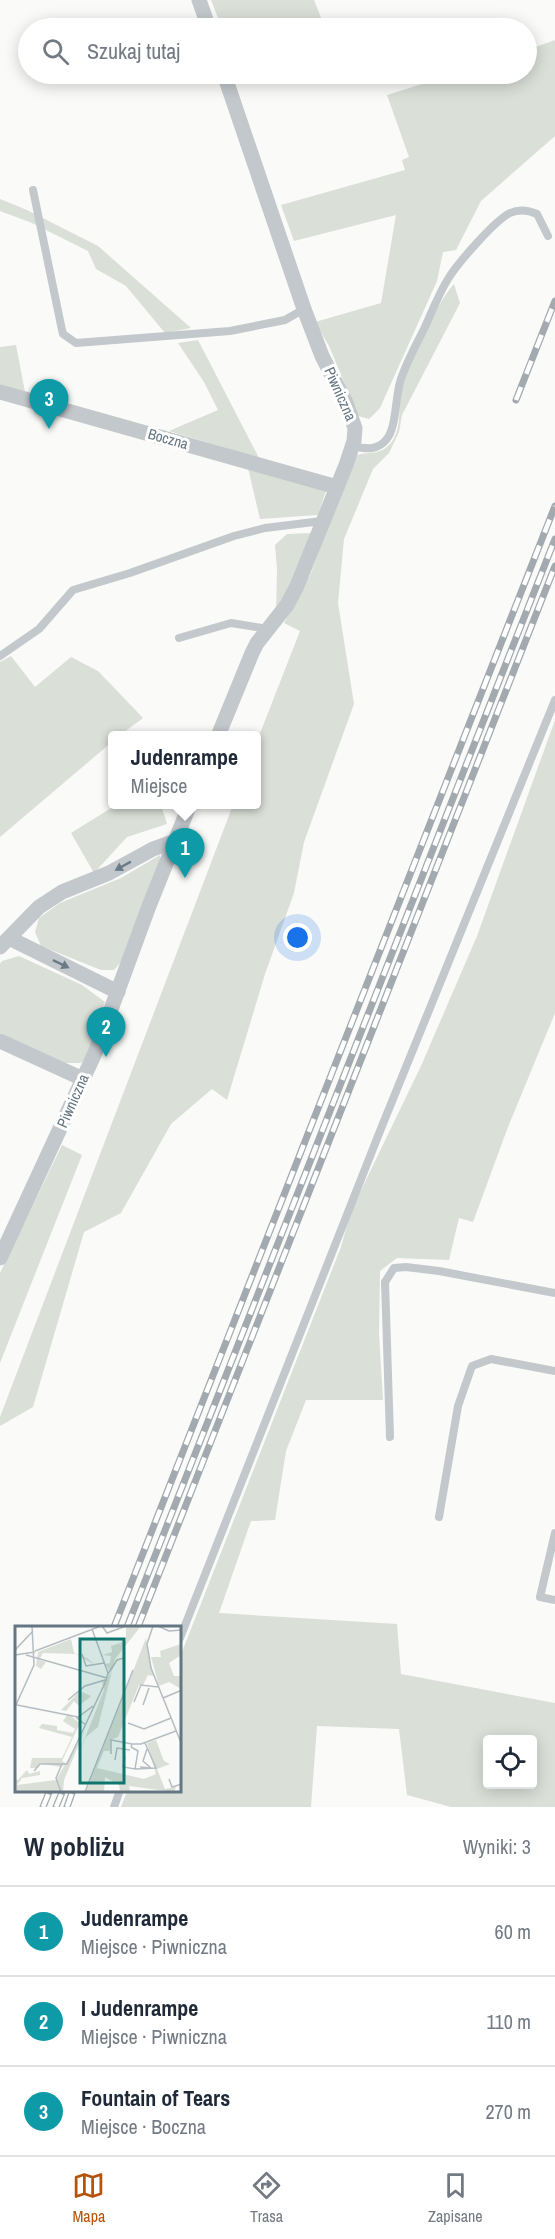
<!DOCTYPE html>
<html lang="pl">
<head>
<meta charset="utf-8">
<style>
  :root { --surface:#fff; --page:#f6f6f7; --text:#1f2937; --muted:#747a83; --line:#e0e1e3; --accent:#b45309 }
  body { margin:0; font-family:"Archivo Narrow",sans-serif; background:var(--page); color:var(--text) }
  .controls { position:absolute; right:18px; bottom:18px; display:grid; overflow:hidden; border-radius:6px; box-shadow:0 3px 15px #0003 }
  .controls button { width:54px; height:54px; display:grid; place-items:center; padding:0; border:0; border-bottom:2px solid var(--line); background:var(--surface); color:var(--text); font:30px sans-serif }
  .you { position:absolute; left:298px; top:938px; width:21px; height:21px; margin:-15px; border:4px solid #fff; border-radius:50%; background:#1a73e8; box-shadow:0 0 0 9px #1a73e833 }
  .badge { display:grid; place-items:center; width:39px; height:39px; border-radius:50%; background:var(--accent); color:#fff; font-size:20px; font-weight:700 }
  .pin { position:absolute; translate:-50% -50px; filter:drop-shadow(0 2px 3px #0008) }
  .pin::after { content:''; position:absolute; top:32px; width:21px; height:18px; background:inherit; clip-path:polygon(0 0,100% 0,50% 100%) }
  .popup { position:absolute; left:108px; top:731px; width:153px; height:78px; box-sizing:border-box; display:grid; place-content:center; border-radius:6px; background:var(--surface); filter:drop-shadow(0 2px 4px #0005); font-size:20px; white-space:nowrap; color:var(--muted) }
  .popup b { font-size:22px; color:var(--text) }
  .popup::after { content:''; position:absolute; left:50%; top:100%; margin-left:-12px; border:12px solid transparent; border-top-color:var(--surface) }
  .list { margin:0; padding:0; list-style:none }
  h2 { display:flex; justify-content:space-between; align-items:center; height:78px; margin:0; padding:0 24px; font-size:26px }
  h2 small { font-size:20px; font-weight:400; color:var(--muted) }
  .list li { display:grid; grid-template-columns:39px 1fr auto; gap:18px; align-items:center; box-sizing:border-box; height:90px; padding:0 24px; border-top:2px solid var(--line) }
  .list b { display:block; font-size:22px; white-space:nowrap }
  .list p { margin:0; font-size:20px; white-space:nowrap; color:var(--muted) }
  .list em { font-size:20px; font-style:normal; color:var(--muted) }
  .icon { flex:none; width:33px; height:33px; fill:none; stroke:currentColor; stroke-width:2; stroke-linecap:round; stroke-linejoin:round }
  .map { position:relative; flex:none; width:555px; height:1807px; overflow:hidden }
  .search { position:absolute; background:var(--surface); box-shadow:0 3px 15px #0003; left:18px; right:18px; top:18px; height:66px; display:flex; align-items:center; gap:15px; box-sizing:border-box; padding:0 21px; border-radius:33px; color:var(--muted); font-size:22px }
  .sheet { height:348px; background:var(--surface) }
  nav { display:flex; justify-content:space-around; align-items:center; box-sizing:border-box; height:84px; border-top:2px solid var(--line); background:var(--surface); font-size:16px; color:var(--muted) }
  nav a { display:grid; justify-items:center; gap:3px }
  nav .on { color:var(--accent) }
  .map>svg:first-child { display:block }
</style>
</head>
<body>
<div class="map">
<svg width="555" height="1807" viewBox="0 0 555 1807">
  <rect width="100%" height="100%" fill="#fafaf8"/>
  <g fill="#dadfd7" fill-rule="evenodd">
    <polygon points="211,0 314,0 325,28 222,28"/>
    <polygon points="555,40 555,136 481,201 456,250 443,252 437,281 380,408 369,419 358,416 329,346 315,322 381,303 396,215 294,241 281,205 405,170 402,160 409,157 387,95 454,74 526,74 527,50"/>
    <polygon points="0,199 27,210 98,246 191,328 165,333 126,286 96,269 88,251 32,223 0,211"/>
    <path d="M454,284L460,303L402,415L399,432L389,453L373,469L344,539L338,603L354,704L304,842L294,893L265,974L227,1100L212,1089L171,1124L121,1213L84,1232L33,1407L0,1426V1417L233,805L257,804V741L300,631L284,623L311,573L353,458C364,448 380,460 393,440C402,426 398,406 401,391C407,365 437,302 454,284Z"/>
    <polygon points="198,340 259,458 169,431 218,410 204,382 178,343"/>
    <polygon points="16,345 25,392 0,385 0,347"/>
    <polygon points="248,468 326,491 318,515 260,519"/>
    <polygon points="311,533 290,592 276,615 277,569 275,545 287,534"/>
    <polygon points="11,656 35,687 71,657 98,671 143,718 120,735 113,736 113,741 0,837 0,662"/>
    <path d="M555,720V1013L508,1127L473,1222L459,1218L449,1260L397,1258L380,1271L379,1334L383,1400H306L286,1451L275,1520L251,1521L219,1613L397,1624L401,1674L555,1703V1807H451L407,1795L399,1729L317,1726L311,1807H121L127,1791L180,1790V1657L341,1247L351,1211L421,1066L477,936ZM488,1740H532V1784H488Z"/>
    <polygon points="116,805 161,805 167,824 127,837 94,873 71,833"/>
    <polygon points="160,855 160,863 127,955 114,970 101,970 41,946 35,932 39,918 60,903 121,878"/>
    <polygon points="19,956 82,985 105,1002 88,1056 81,1063 62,1063 0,1033 0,964 2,961"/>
    <polygon points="62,1145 82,1155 0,1363 0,1273"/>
  </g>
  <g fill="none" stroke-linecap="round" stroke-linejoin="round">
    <g stroke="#c3c8cc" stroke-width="8">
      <polyline points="33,190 62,330 63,334 76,343 230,331 285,320 304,309"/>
      <path d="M352,446C365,449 377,451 386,440C397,428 395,395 401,379C407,361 416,345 424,329C432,312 438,295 448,279C457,264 495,220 510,213C519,209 528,210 537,214L548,236"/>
      <polyline points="179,638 231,623 268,629"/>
      <polyline points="0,656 39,629 73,590 130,573 234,536 265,528 322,521"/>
      <polyline points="390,1437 385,1282 394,1268 406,1267 439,1271 555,1293"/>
      <polyline points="439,1517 458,1406 472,1366 491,1359 555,1371"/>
      <polyline points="555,1533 540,1597 555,1600"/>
      <polyline points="180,1638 380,1131 555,700"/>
      <polyline points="114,1807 120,1790"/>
    </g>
    <g stroke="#c3c8cc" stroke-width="15">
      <polyline points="199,0 209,28"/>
      <polyline points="0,392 337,487"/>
      <polyline points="218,736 252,653 257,643 287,605 297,586 346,465 354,441 355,428 346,403 322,356 304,309 224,74"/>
      <polyline points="9,938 118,992"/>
      <polyline points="0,947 39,907 62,892 109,873 153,849 175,841"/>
      <polyline points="0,1041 83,1079"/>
      <polyline points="0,1258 95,1053 149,906 190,804"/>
    </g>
    <g stroke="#a2aab0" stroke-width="7">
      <g id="rail">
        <polyline points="516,400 555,301"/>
        <polyline points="114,1627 555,506"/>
        <polyline points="127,1627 555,539"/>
        <polyline points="138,1627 555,566"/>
        <polyline points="43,1807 50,1790"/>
        <polyline points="56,1807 63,1790"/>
        <polyline points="67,1807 73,1790"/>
      </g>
    </g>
    <use href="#rail" stroke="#fff" stroke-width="4.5" stroke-dasharray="14" stroke-linecap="butt"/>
  </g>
  <defs><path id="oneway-solid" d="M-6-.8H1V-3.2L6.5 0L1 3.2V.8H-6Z" transform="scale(1.5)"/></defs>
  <g fill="#6a7a87">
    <use href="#oneway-solid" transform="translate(123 866) rotate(151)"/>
    <use href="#oneway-solid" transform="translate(61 964) rotate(26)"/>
  </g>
  <g text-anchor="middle" stroke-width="6" stroke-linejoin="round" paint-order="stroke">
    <g font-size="15" fill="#657683" stroke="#fff">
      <text transform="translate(340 394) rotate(66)" y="5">Piwniczna</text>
      <text transform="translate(168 439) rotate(16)" y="5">Boczna</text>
      <text transform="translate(73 1101) rotate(-66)" y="5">Piwniczna</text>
    </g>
  </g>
  <g transform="translate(15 1626)">
    <rect width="166" height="166" fill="#fafaf8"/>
    <path d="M111,0H126L100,33L83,101L71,111L64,127L89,64L87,56L96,47L97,43L95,45L90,38L95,37L96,30L87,29L97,26L96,20L111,15ZM131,12L138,50L133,49L128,59H124L103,111L96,114L95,125H89L82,142L129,153L141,148L132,117L141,114L149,135L155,138L142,143L150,163L161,161L159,166L114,160L115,166H105L104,159L90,151L89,166H71ZM56,13L59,27L72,32L80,39L61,28L28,27L24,34L31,36L26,43L21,40L23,26ZM166,18V29L154,37L159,50H166V63L154,56L144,60L136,31H146L145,25ZM65,65L76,70L64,80L59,75L51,85L46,84ZM53,88L65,97L47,135L52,138L45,141L25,137L22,142H15L17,132H47L57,111L24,102L27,98L42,100V104L58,107L60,103L48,95ZM70,104L49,154L48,166H0V153L3,154L12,144L14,148L25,145V149L7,152L2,159L41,154Z" fill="#dadfd7"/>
    <path fill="none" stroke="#b5bdc2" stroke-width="1.5" d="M87,0L92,7L111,0M138,0L132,18L136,42L167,119M143,0L154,5L167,4M0,24L18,5M20,25L86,0M67,28L71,40L89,37M0,29L20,26M11,29L92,52M93,48L102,34L109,32M148,72L167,64M53,74L70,60L90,54M119,76L126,59L143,61M2,79L63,91M128,79L134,62M0,81L19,39L17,0M113,97L129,103L156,92M71,99L62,92L78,80M116,121L117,118H126L161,105M96,128V114L117,118M110,130L108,141L120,143L123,125L116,121M100,134L102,122L115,124M125,141L136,142L128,135L132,123M120,143L141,142L130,117M19,145L25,138H52L90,57L93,47L77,3M154,153L157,161L167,158M46,166L41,152L47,138M70,166L118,44"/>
    <path fill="#0f766e" fill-opacity="0.15" stroke="#0f766e" stroke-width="3" d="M65,13H109V157H65Z"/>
    <rect width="166" height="166" fill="none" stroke="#657683" stroke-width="3"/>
  </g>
</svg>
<div class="controls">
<button><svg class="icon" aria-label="locate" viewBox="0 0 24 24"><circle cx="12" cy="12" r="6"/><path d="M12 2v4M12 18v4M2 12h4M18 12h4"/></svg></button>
</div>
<div class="you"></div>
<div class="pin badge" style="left:185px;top:878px;background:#0f9aa8">1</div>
<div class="popup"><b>Judenrampe</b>Miejsce</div>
<div class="pin badge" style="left:106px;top:1057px;background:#0f9aa8">2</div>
<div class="pin badge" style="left:49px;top:429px;background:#0f9aa8">3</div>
<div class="search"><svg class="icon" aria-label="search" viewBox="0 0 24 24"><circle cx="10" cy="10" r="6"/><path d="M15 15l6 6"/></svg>Szukaj tutaj</div>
</div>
<section class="sheet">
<h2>W pobliżu<small>Wyniki: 3</small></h2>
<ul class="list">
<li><span class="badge" style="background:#0f9aa8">1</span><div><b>Judenrampe</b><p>Miejsce · Piwniczna</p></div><em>60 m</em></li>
<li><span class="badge" style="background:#0f9aa8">2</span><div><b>I Judenrampe</b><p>Miejsce · Piwniczna</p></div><em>110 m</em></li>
<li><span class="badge" style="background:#0f9aa8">3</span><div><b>Fountain of Tears</b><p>Miejsce · Boczna</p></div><em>270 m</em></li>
</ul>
</section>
<nav>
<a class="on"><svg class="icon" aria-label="map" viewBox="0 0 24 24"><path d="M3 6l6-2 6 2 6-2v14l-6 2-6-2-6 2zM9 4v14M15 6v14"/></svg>Mapa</a>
<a><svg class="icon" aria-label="directions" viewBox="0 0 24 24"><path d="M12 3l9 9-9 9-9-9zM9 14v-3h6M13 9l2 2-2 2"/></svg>Trasa</a>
<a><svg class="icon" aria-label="saved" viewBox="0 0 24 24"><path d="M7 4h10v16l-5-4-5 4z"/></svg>Zapisane</a>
</nav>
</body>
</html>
